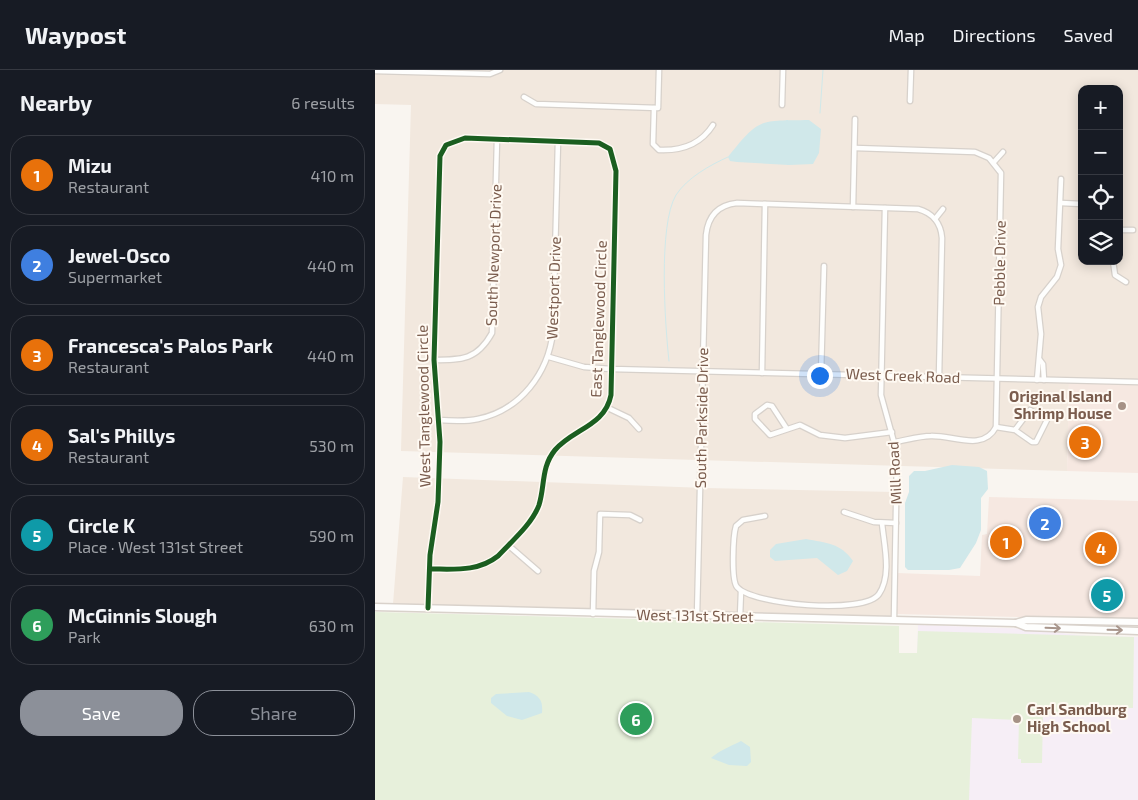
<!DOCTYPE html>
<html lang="en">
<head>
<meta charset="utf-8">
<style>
  :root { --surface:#171b24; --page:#242831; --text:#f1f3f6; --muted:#9ea1a6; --line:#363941; --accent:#8c9099 }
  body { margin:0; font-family:"Exo 2",sans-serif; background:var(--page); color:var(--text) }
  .controls { position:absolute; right:15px; top:15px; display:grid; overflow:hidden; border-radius:10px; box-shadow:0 2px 12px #0003 }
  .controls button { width:45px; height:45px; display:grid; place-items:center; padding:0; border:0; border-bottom:1px solid var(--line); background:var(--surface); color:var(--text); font:25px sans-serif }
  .you { position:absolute; left:444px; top:305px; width:18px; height:18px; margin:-12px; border:4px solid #fff; border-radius:50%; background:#1a73e8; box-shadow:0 0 0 8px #1a73e833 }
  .badge { display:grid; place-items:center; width:32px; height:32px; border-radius:50%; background:var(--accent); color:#fff; font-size:16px; font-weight:700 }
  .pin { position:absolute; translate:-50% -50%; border:2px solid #fff; box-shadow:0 1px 5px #0006 }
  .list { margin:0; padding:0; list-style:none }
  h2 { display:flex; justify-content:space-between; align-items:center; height:65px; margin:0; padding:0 20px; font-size:21px }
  h2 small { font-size:16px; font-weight:400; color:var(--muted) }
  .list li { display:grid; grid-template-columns:32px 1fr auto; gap:15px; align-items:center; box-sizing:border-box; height:80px; margin:0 10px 10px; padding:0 10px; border:1px solid var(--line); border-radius:20px }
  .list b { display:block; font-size:19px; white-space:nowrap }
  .list p { margin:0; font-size:16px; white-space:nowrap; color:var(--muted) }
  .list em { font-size:16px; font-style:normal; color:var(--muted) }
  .actions { display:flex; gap:10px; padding:15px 20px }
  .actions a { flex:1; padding:11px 0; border:1px solid var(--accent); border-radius:20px; text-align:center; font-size:18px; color:var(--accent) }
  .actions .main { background:var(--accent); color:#fff }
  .icon { flex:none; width:28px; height:28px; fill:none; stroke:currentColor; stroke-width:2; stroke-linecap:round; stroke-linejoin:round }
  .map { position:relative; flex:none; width:763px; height:730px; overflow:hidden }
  header { display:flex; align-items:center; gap:30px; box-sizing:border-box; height:70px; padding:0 25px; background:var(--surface); border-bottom:1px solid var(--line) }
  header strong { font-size:24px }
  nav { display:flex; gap:28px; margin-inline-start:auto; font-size:18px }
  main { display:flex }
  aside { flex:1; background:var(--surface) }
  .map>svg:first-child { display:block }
</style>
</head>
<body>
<header>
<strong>Waypost</strong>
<nav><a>Map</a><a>Directions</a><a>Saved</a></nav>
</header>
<main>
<aside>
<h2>Nearby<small>6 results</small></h2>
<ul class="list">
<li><span class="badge" style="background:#e8710a">1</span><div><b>Mizu</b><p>Restaurant</p></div><em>410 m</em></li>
<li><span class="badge" style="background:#3f7fe0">2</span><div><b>Jewel-Osco</b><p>Supermarket</p></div><em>440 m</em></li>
<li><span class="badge" style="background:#e8710a">3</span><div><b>Francesca's Palos Park</b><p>Restaurant</p></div><em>440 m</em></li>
<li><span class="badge" style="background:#e8710a">4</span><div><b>Sal's Phillys</b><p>Restaurant</p></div><em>530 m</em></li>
<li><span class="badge" style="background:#0f9aa8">5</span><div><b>Circle K</b><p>Place · West 131st Street</p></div><em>590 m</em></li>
<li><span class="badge" style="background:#2e9e5b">6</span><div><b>McGinnis Slough</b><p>Park</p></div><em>630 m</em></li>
</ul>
<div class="actions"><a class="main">Save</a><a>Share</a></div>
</aside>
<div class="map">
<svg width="763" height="730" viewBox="0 0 763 730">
  <rect width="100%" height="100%" fill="#f9f5f0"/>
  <g fill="#f2e8de" fill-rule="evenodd">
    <path d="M0,0H763V311L694,312L692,401L26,381L36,35L0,34ZM707,19H744V191H707Z"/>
    <polygon points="28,407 331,418 519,422 517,546 18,534"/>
  </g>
  <g fill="#f6e8e1">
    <polygon points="694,312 763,315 763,403 692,401"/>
    <polygon points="614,427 763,431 763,550 521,544 522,503 605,506 607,465 612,464"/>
  </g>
  <polygon fill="#f6eef6" points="543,555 654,559 712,566 763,567 763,730 519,730 524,583 542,583"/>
  <polygon fill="#e7f0db" points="0,542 524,556 524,583 542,583 543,561 759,567 758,638 717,637 717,646 668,644 667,693 646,693 646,689 643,689 644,650 597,648 594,730 0,730"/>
  <g fill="#d0e8ea">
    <path d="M434,50L446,59L444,83L438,94L414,95L362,92L355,91L353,87C385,47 384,51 434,50Z"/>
    <polygon points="577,395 604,397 612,401 613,419 606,428 606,460 601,473 585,498 574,500 533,500 530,497 530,433 534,422 534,406 539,401 550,401"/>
    <path d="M431,469C451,473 466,473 478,491L472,501L463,505L442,488L400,491L395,487V480L401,474Z"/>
    <path d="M154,622C165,626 168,631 167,643L147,650L132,646L116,633V628L121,624Z"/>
    <path d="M366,671L375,677L376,692L372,696L354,695L336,688C344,681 356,676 366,671Z"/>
  </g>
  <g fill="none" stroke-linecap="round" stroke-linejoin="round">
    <g stroke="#d0e8ea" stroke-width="1">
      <polyline points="445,43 448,0"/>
      <path d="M294,291C290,255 283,155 301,125C312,108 335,95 353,87"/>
    </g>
    <g stroke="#d7d1cb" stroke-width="7">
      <g id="street">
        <polyline points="0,1 115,4 125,0"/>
        <polyline points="149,27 161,34 283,38 284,0"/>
        <polyline points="535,31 536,0"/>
        <polyline points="407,35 408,0"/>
        <path d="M279,38L278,74L284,80C306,81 326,74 338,55"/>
        <path d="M480,78L600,82L614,88L626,103L621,357C608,382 578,365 556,366C544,366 532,370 520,372"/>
        <polyline points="619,92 628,82"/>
        <polyline points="686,133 707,134"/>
        <polyline points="478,137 480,49"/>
        <polyline points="510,138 506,325 522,383 519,549"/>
        <polyline points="560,149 568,139"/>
        <polyline points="744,160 758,160"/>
        <polyline points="738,191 740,205 751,212"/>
        <polyline points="174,287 209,297 236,299 763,312"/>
        <path d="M59,290C87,290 102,290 117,263L122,69"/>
        <polyline points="665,290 668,294 669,310"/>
        <polyline points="387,303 390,134"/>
        <polyline points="446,304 449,196"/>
        <polyline points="662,310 666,264 663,237 666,227 682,207 686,195 683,179 686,109"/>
        <polyline points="233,338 254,348 264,359"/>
        <path d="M64,350C77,351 90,352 103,349C146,340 173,303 178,262L183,71"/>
        <polyline points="621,357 640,360 657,372 661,372 672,350 655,340 640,360"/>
        <polyline points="412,359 397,336 392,335 380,344 380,349 395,365 425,355 445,365 470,368 517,362"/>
        <polyline points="469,442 499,452 521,453"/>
        <path d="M390,446L368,450L361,456C358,466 356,510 362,517C377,535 490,545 504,524C517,505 509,475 507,453"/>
        <polyline points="133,475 163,501"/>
        <path d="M53,538L55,485L63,432L65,372L59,290L65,86L71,75L90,68L224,73L235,79L241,101L236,325C230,356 198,359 180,380C166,397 170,416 164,435C157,454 137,471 123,486C103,502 79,499 55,499"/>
        <polyline points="218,544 219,501 224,482 225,444 255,445 265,450"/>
        <path d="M322,546L331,165C333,146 343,135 362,133L543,139C558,143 566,154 567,168L564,307"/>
        <polyline points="365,547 366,521"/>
      </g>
    </g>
    <g stroke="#d9d2cb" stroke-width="9">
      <g id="secondary">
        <polyline points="0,537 641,553 651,550 763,552"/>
        <polyline points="641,553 651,557 763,561"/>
      </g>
    </g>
    <use href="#street" stroke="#fefefd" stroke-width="4.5"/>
    <use href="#secondary" stroke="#fefefd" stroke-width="6"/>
    <g stroke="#fffaf3" stroke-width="8">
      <path id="cycleway" d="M53,538L55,485L63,432L65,372L59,290L65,86L71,75L90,68L224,73L235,79L241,101L236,325C230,356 198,359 180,380C166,397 170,416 164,435C157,454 137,471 123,486C103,502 79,499 55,499"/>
    </g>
    <use href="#cycleway" stroke="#1b5e20" stroke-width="5"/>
  </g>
  <defs><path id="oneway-shaft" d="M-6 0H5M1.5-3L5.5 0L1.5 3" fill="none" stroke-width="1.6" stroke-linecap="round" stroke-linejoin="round" transform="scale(1.25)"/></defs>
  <g stroke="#a8958b">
    <use href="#oneway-shaft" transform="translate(678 558) rotate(2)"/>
    <use href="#oneway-shaft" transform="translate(740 560) rotate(1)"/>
  </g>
  <g fill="#a69286" stroke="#fffaf3" stroke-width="2">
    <circle cx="747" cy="336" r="5"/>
    <circle cx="642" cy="649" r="5"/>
  </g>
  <g text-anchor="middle" stroke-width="4" stroke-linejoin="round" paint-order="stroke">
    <g font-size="15" fill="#7a5c4d" stroke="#fffaf3">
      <text transform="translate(119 185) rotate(-88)" y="5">South Newport Drive</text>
      <text transform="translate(625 193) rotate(-89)" y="5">Pebble Drive</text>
      <text transform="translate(179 218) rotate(-88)" y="5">Westport Drive</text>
      <text transform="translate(224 249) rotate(-88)" y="5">East Tanglewood Circle</text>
      <text transform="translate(528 306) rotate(2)" y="5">West Creek Road</text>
      <text transform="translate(49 336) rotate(-91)" y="5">West Tanglewood Circle</text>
      <text transform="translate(327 348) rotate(-89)" y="5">South Parkside Drive</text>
      <text transform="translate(520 403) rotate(-93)" y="5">Mill Road</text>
      <text transform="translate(320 546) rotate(1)" y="5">West 131st Street</text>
    </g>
    <g font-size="15" font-weight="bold" fill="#7a5c4d" stroke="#fffaf3" text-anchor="end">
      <text x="737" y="332">Original Island<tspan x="737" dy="17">Shrimp House</tspan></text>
      <text x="652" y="645" text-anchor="start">Carl Sandburg<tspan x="652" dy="17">High School</tspan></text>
    </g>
  </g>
</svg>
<div class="controls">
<button>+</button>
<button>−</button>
<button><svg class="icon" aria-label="locate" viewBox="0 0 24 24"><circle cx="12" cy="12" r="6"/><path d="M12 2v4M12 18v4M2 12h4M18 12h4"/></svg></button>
<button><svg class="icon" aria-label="layers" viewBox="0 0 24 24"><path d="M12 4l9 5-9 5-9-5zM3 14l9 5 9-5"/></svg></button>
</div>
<div class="you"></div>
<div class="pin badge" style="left:631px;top:472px;background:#e8710a">1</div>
<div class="pin badge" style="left:670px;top:453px;background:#3f7fe0">2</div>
<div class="pin badge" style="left:710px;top:372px;background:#e8710a">3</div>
<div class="pin badge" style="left:726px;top:478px;background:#e8710a">4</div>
<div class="pin badge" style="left:732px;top:525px;background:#0f9aa8">5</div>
<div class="pin badge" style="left:261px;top:649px;background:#2e9e5b">6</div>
</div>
</main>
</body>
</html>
